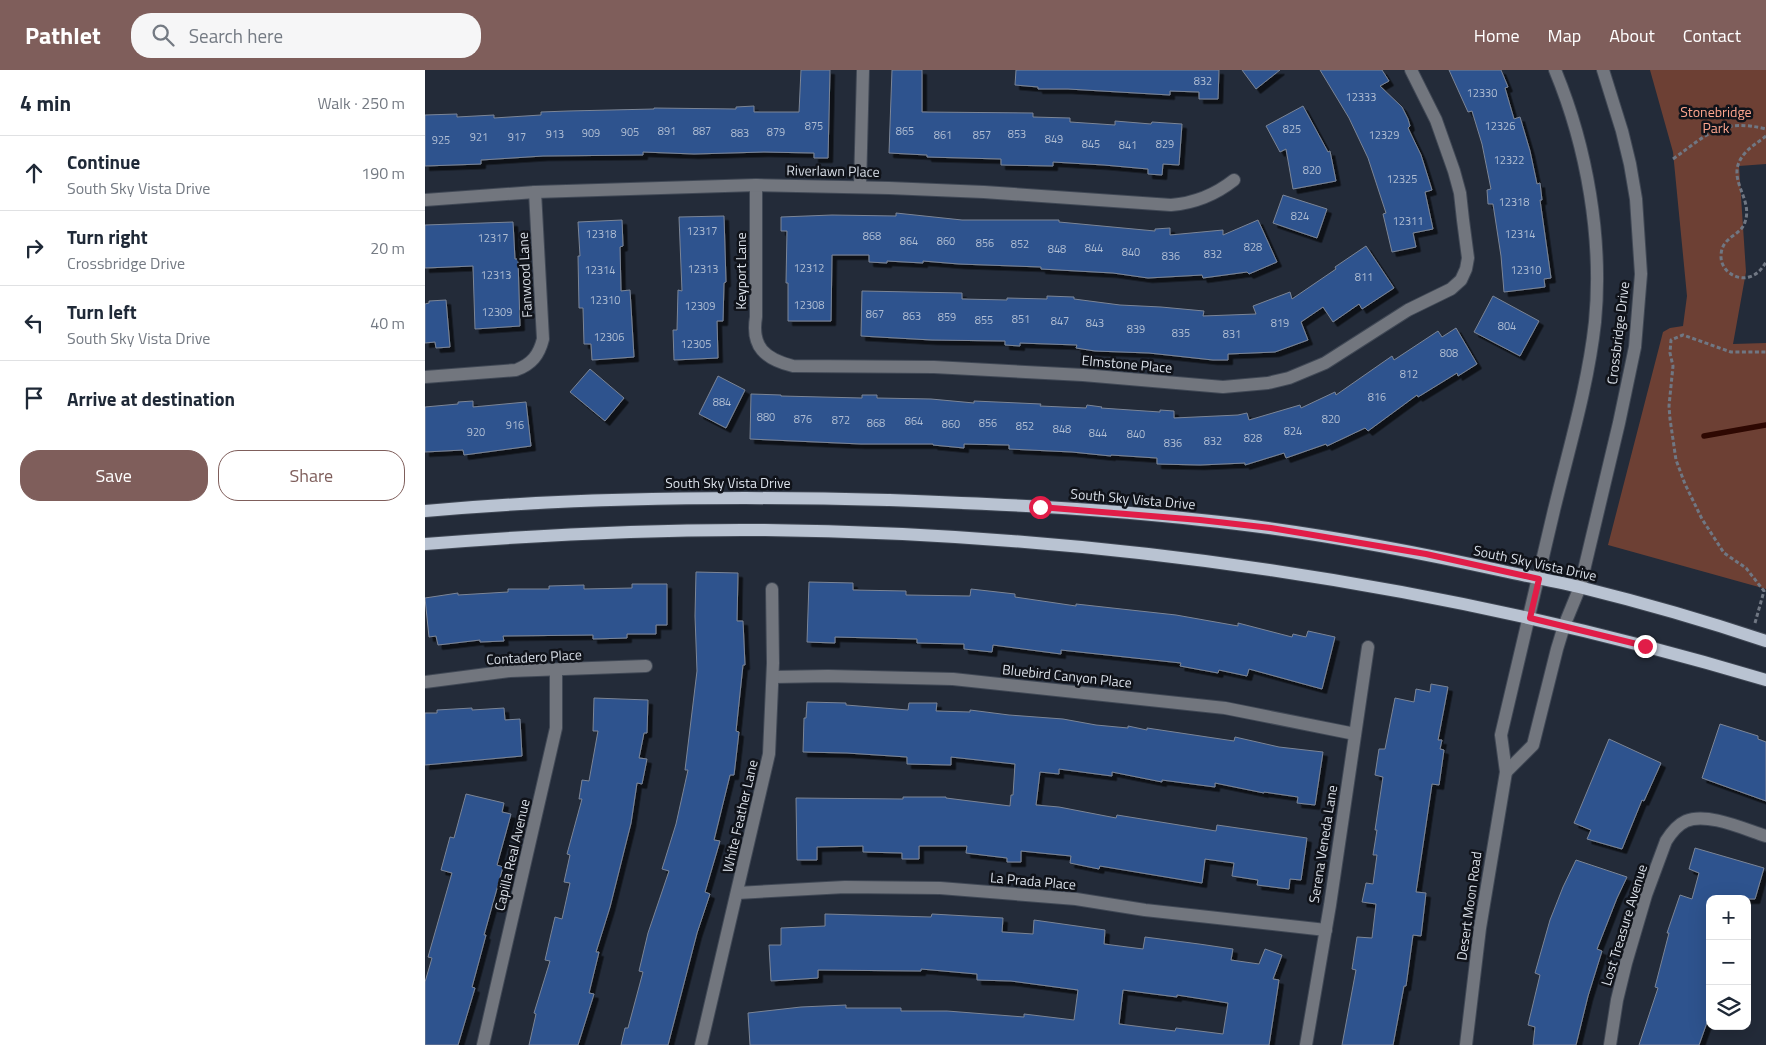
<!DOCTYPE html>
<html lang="en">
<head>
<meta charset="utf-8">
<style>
  :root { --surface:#fff; --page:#f6f6f7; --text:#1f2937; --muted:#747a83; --line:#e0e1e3; --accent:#7f5e5b }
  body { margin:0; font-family:"Titillium Web",sans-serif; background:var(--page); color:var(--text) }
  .controls { position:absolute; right:15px; bottom:15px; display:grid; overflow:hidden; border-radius:10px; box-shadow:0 5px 20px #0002 }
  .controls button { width:45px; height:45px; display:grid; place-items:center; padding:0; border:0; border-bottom:1px solid var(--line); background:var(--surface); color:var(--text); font:25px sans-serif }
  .stop { position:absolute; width:15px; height:15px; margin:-11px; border:4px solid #e11d48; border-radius:50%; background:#fff }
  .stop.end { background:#e11d48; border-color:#fff; box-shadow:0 1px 5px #0008 }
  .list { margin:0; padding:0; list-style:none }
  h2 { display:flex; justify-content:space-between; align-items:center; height:65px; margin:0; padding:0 20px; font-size:21px }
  h2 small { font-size:16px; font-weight:400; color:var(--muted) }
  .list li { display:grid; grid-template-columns:32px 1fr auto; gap:15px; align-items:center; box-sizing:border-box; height:75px; padding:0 20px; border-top:1px solid var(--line) }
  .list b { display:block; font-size:19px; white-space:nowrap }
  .list p { margin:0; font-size:16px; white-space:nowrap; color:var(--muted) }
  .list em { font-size:16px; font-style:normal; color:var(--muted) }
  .actions { display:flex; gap:10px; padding:15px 20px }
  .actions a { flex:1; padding:11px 0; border:1px solid var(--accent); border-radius:20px; text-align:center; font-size:18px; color:var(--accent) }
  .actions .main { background:var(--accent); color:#fff }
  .icon { flex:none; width:28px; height:28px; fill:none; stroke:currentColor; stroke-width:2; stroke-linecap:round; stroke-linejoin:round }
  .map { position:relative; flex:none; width:1341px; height:975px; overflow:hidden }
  header { display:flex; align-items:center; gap:30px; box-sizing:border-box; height:70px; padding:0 25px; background:var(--accent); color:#fff }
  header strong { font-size:24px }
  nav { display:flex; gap:28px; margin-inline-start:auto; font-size:18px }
  .search { width:350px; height:45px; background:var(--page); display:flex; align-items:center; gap:12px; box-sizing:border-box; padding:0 18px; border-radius:20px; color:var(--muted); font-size:19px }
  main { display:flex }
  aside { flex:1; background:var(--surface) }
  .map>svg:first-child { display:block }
</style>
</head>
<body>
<header>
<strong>Pathlet</strong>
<div class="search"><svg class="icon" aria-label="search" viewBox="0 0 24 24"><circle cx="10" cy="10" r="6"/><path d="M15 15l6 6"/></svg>Search here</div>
<nav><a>Home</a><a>Map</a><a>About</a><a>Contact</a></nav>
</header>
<main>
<aside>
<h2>4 min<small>Walk · 250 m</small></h2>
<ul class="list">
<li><svg class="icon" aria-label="ahead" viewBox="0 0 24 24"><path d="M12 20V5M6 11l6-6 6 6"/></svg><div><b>Continue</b><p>South Sky Vista Drive</p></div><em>190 m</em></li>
<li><svg class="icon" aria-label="right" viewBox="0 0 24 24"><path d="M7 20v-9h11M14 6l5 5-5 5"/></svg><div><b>Turn right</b><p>Crossbridge Drive</p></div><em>20 m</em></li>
<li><svg class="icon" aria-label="left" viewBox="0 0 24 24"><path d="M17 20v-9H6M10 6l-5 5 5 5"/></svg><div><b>Turn left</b><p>South Sky Vista Drive</p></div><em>40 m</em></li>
<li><svg class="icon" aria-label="arrive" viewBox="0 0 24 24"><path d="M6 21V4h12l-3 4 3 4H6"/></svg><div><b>Arrive at destination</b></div></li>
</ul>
<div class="actions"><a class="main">Save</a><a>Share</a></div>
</aside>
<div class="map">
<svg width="1341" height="975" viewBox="0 0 1341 975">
  <defs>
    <filter id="shadow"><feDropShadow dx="4.5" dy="4.5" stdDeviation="0" flood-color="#0009"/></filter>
  </defs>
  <rect width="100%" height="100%" fill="#232b39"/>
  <polygon fill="#6d4034" points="1225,0 1341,0 1341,94 1314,96 1321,202 1308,274 1341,273 1341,519 1183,475 1238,262 1245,258 1258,256 1262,226 1248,82"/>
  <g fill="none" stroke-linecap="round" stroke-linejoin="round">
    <polyline stroke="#2e0802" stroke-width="5.5" points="1279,366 1341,355"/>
  </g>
  <g fill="#2e528e" stroke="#7b8596" fill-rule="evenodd" filter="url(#shadow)">
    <polygon points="376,0 405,0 403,88 389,88 389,83 339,82 269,84 218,82 218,85 118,86 56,90 56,94 0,96 0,45 32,44 32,47 69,45 69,48 116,45 116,42 143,41 229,39 229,38 311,39 311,37 329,36 329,42 374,42"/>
    <polygon points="467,0 497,0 497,42 608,43 608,47 645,48 645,52 690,55 690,51 726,54 727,52 757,54 754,95 738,94 737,105 723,104 723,99 679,95 628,92 628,96 576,95 576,89 502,87 502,85 464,83"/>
    <polygon points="591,0 794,0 793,29 774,29 774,22 745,21 745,25 643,19 613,19 613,17 590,15"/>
    <polygon points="817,0 855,0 831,19"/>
    <polygon points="895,0 957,0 964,11 955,16 977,37 983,49 985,56 983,58 996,85 1007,120 1000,122 1008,159 988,163 991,177 967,182 958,144 961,143 943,88 924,48"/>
    <polygon points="1024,0 1076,0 1083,17 1080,18 1089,49 1095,47 1105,81 1112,114 1115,113 1117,130 1115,130 1126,208 1119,209 1120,217 1079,222 1076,186 1068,134 1063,134 1062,120 1066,119 1057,74 1047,41 1043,42"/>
    <polygon points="878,36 903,82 905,81 911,111 868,119 861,79 855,82 841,56"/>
    <polygon points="858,125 902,139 892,168 848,153"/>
    <polygon points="471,143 537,150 634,150 634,152 730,161 730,159 745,158 745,165 798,160 798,165 833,150 852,192 824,204 822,202 778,208 777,205 723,208 688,203 616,199 616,197 534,194 498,191 498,193 462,191 462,193 444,192 444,185 407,185 406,251 363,251 363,213 361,213 362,161 356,161 356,147 407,145 471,146"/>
    <polygon points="299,146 301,212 299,213 298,251 292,251 293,288 249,290 248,260 252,260 253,220 257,221 254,147"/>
    <polygon points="197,150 198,176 195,177 196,221 205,220 209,287 167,290 166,274 159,274 158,238 154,238 153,186 155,186 153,152"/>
    <polygon points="88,152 90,189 93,189 95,256 50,259 48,196 0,198 0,155"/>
    <polygon points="941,176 969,218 937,239 934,234 908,252 898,237 876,252 883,270 850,282 803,284 803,290 788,290 724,283 670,281 651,278 652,275 595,273 595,276 580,275 580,271 507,270 436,266 437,221 537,223 537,229 582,230 582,228 622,229 622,226 649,227 649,229 695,235 736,237 779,241 778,246 831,244 828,236 865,222 867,229 911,199 910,197"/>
    <polygon points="1068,226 1114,251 1095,286 1049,262"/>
    <polygon points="21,230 25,277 11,278 10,272 0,273 0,234 4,233 4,231"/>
    <polygon points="1031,258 1052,294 1033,306 1032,303 993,327 992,325 943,361 940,358 902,376 901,374 861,388 859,383 820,395 820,393 775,395 732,394 732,388 686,385 686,386 647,382 584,379 584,375 539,374 539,378 508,375 508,374 436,374 325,369 326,324 356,325 356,326 437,328 437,325 452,325 452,328 506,329 549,333 549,331 616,334 615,336 661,338 662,335 677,337 676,338 735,342 735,340 749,341 749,348 813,345 822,343 824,350 875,335 876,338 910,322 911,325 967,286 969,290 1013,261 1017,267"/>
    <polygon points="165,299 199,328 180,351 145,322"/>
    <polygon points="293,306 320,320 301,358 274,344"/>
    <polygon points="48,331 48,337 101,332 106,376 39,385 38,380 0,382 0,337 33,334 33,332"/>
    <polygon points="271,502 313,503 312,551 318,551 320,595 318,595 311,661 314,662 309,705 305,705 289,770 295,771 280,822 285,824 272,863 243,975 196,975 200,958 203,958 218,902 214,901 223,863 244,801 237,799 251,754 263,700 260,700 272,601 270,546"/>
    <polygon points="384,512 428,513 428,520 481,521 481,525 545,526 546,519 590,524 590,527 651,536 651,534 751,545 813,556 813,553 867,567 868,564 881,567 883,561 910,567 897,619 824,599 822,606 794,600 793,603 755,596 756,593 636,580 636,584 568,575 567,582 539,579 539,574 492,573 492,569 410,567 410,573 382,572"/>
    <polygon points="207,514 242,514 242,555 231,555 231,564 202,564 202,568 168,569 168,565 78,566 79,571 55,572 55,570 13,575 11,566 4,567 0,528 33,523 33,525 83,522 83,519 124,519 124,516 159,515 159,519 207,518"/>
    <polygon points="1006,614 1023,617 1013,670 1017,670 1015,679 1019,680 1014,715 1007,714 991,822 1001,823 996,866 988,865 981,916 979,916 968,975 917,975 931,900 927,899 932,867 947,868 951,834 937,832 941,813 948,814 952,785 948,785 952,760 950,760 958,707 950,705 954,679 960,679 970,628 989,632 991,619 1005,622"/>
    <polygon points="169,628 223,630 222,663 219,663 214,688 222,689 217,714 212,713 206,753 185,837 171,882 174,882 164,923 169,924 153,975 104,975 111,944 109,943 125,891 120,890 126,864 130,847 137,849 145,813 139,812 145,785 142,784 157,729 154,729 157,710 164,711 173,661 168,661"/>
    <polygon points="382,632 421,633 421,635 483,640 484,633 512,633 511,641 545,642 545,640 584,645 638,649 671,655 703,658 703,656 722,660 722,658 809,671 810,667 854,677 898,682 890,735 872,733 873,727 839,722 839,723 790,713 790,717 737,710 737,712 687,702 687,706 634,699 634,704 615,702 611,735 634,737 691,748 692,745 791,761 792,755 882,768 876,810 865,809 864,819 832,815 833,810 807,806 809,793 780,789 777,813 675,796 674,799 645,793 646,786 596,781 596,792 582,792 582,788 541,783 542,776 494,776 494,789 477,789 477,783 438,782 438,776 392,777 392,790 372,790 371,728 478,729 478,727 521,727 521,728 585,736 586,725 588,725 590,694 526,687 526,695 482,694 482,687 422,683 378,682 379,648 381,648"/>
    <polygon points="47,638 47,640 79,638 80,650 95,649 97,686 0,695 0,643 12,643 12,640"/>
    <polygon points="1295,654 1333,666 1333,669 1341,672 1341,731 1277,708"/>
    <polygon points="1184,669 1236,693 1219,731 1217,730 1197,779 1162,769 1166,760 1149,753"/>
    <polygon points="41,724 79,733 77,742 86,744 72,795 78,797 59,865 61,865 47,917 50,918 33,975 0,975 0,912 7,888 3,887 27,803 16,800 25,767 29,768"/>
    <polygon points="1270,778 1339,798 1330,829 1285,829 1285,930 1282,941 1285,942 1285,944 1274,975 1214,975 1233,918 1230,917 1244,863 1242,863 1255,825 1267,829 1274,803 1264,799"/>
    <polygon points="1151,790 1202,807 1192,828 1172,879 1177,881 1163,926 1151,975 1108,975 1110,957 1103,955 1115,905 1110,903 1125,850 1138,817"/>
    <path d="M400,844L506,847L507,844L578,848L577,862L608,864L609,850L680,860L679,874L718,879L720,867L774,874L808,879L806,890L834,894L840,879L857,885L848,909L854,910L844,975H325L323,943L376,937L421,935V938H476V941H522L599,947V944L649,950L653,920L586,911L552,910V904L496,899V901L393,900V908L346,911L344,875H356V858L400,856ZM698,920L752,927V925L803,933L798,964L751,958L750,961L694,954Z"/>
  </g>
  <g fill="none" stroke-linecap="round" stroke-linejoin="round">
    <g stroke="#404855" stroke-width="14">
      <g id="minor">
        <path d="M331,115V247C326,277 340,289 368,296L509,297L658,305L798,317L843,313L864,308L900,293L983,240L1026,219L1036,210L1041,199L1043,188L1038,150L1035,123L1029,101L1011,50L986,0"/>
        <polyline points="435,117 438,0"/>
        <path d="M0,130L110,122L331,115L464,118L559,122L746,135C771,133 790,125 809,110"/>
        <path d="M0,307L91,300C107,294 114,285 118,269L110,122"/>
        <polyline points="348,607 403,606 528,609 800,638 930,664"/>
        <polyline points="0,612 85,601 221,596"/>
        <polyline points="1081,702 1108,675 1132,579 1139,556 1155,517 1194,353 1210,277 1216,204 1211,129 1205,94 1197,61 1178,0"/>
        <polyline points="312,823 420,817 515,818 651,829 720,840 901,860"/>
        <polyline points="58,975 131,658 131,600"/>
        <polyline points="276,975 344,684 348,593 347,519"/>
        <polyline points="881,975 905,835 943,577"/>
        <path d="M1041,975L1055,858L1081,702L1076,665C1094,590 1112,515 1129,440C1144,378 1163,316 1170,252C1178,169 1162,77 1130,0"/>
        <path d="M1185,975L1192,930L1201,893L1221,825L1241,771C1246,763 1252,755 1261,751C1282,742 1319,759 1341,766"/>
      </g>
    </g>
    <g stroke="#404855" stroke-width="14">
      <g id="major">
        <path d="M0,441C154,427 308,426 463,430C567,434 672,438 776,450C877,460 978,479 1078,501C1104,507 1131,511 1158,518C1219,533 1281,551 1341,571"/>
        <path d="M0,474C113,465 227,459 340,460C678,464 1017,513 1341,610"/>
      </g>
    </g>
    <g stroke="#707783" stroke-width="3" stroke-dasharray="4 2.5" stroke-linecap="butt">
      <path d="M1341,66C1334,72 1326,76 1320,83C1298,108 1329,127 1320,152C1316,166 1297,166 1296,185C1295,200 1311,211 1324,207C1332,205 1337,199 1341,192"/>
      <path d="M1248,89C1283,64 1296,48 1341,59"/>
      <polyline points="1330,553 1339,521 1321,498 1299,483 1277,449 1260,414 1251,390 1245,349 1244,336 1248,296 1245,283 1246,270 1258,265 1306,282 1341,282"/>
    </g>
    <use href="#minor" stroke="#72767e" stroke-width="12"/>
    <use href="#major" stroke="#b9c3d2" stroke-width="12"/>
  </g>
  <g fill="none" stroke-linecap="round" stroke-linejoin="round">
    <polyline stroke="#e11d48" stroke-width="6" points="615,437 775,450 846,458 1001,484 1114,509 1105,548 1220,576"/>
  </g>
  <g text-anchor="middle" stroke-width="5" stroke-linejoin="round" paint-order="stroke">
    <g font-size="11" fill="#aebcd2">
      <text x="778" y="15">832</text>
      <text x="1057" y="27">12330</text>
      <text x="936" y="31">12333</text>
      <text x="389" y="60">875</text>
      <text x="1075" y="60">12326</text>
      <text x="867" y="63">825</text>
      <text x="242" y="65">891</text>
      <text x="277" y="65">887</text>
      <text x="480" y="65">865</text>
      <text x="205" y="66">905</text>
      <text x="351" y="66">879</text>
      <text x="166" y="67">909</text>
      <text x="315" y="67">883</text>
      <text x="130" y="68">913</text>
      <text x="592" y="68">853</text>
      <text x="518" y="69">861</text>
      <text x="557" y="69">857</text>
      <text x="959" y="69">12329</text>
      <text x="54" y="71">921</text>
      <text x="92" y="71">917</text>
      <text x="629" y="73">849</text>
      <text x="16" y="74">925</text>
      <text x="666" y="78">845</text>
      <text x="740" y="78">829</text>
      <text x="703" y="79">841</text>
      <text x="1084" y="94">12322</text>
      <text x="887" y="104">820</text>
      <text x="977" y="113">12325</text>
      <text x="1089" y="136">12318</text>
      <text x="875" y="150">824</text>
      <text x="983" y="155">12311</text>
      <text x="277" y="165">12317</text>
      <text x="176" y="168">12318</text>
      <text x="1095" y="168">12314</text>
      <text x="447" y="170">868</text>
      <text x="68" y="172">12317</text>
      <text x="484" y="175">864</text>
      <text x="521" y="175">860</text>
      <text x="560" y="177">856</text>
      <text x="595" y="178">852</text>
      <text x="828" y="181">828</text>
      <text x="669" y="182">844</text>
      <text x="632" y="183">848</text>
      <text x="706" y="186">840</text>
      <text x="788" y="188">832</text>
      <text x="746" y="190">836</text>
      <text x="384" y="202">12312</text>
      <text x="278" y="203">12313</text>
      <text x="175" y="204">12314</text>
      <text x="1101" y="204">12310</text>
      <text x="71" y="209">12313</text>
      <text x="939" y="211">811</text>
      <text x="180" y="234">12310</text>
      <text x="384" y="239">12308</text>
      <text x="275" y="240">12309</text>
      <text x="72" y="246">12309</text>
      <text x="450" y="248">867</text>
      <text x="487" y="250">863</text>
      <text x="522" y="251">859</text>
      <text x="596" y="253">851</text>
      <text x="559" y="254">855</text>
      <text x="635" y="255">847</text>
      <text x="670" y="257">843</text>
      <text x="855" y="257">819</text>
      <text x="1082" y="260">804</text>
      <text x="711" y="263">839</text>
      <text x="756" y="267">835</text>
      <text x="807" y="268">831</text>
      <text x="184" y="271">12306</text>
      <text x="271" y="278">12305</text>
      <text x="1024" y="287">808</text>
      <text x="984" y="308">812</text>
      <text x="952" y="331">816</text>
      <text x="297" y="336">884</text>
      <text x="341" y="351">880</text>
      <text x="378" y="353">876</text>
      <text x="906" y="353">820</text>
      <text x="416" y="354">872</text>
      <text x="489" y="355">864</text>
      <text x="451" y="357">868</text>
      <text x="563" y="357">856</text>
      <text x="526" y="358">860</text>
      <text x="90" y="359">916</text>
      <text x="600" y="360">852</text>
      <text x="637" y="363">848</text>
      <text x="868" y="365">824</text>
      <text x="51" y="366">920</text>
      <text x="673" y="367">844</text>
      <text x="711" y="368">840</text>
      <text x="828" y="372">828</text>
      <text x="788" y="375">832</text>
      <text x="748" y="377">836</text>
    </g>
    <g font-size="14" fill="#fda58e" stroke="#10131a">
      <text x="1291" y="47">Stonebridge<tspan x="1291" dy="16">Park</tspan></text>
    </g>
    <g font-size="14" fill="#d9dfe8" stroke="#10131a">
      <text transform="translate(408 101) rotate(1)" y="5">Riverlawn Place</text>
      <text transform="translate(316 201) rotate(-90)" y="5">Keyport Lane</text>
      <text transform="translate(100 205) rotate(-93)" y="5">Fanwood Lane</text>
      <text transform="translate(1193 263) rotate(-83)" y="5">Crossbridge Drive</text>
      <text transform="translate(702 294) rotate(5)" y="5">Elmstone Place</text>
      <text x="303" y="418">South Sky Vista Drive</text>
      <text transform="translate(708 429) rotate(5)" y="5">South Sky Vista Drive</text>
      <text transform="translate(1110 493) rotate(12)" y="5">South Sky Vista Drive</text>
      <text transform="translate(109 587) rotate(-3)" y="5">Contadero Place</text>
      <text transform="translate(642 606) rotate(6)" y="5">Bluebird Canyon Place</text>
      <text transform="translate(315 746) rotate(-77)" y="5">White Feather Lane</text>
      <text transform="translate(898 774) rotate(-81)" y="5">Serena Veneda Lane</text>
      <text transform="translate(87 785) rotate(-77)" y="5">Capilla Real Avenue</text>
      <text transform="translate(608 811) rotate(5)" y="5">La Prada Place</text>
      <text transform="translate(1044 836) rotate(-82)" y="5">Desert Moon Road</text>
      <text transform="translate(1199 855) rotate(-73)" y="5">Lost Treasure Avenue</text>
    </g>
  </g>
</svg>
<div class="controls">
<button>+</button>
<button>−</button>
<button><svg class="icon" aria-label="layers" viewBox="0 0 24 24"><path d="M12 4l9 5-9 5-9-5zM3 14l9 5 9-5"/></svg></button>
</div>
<div class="stop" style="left:615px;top:437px"></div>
<div class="stop end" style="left:1220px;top:576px"></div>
</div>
</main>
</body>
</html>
